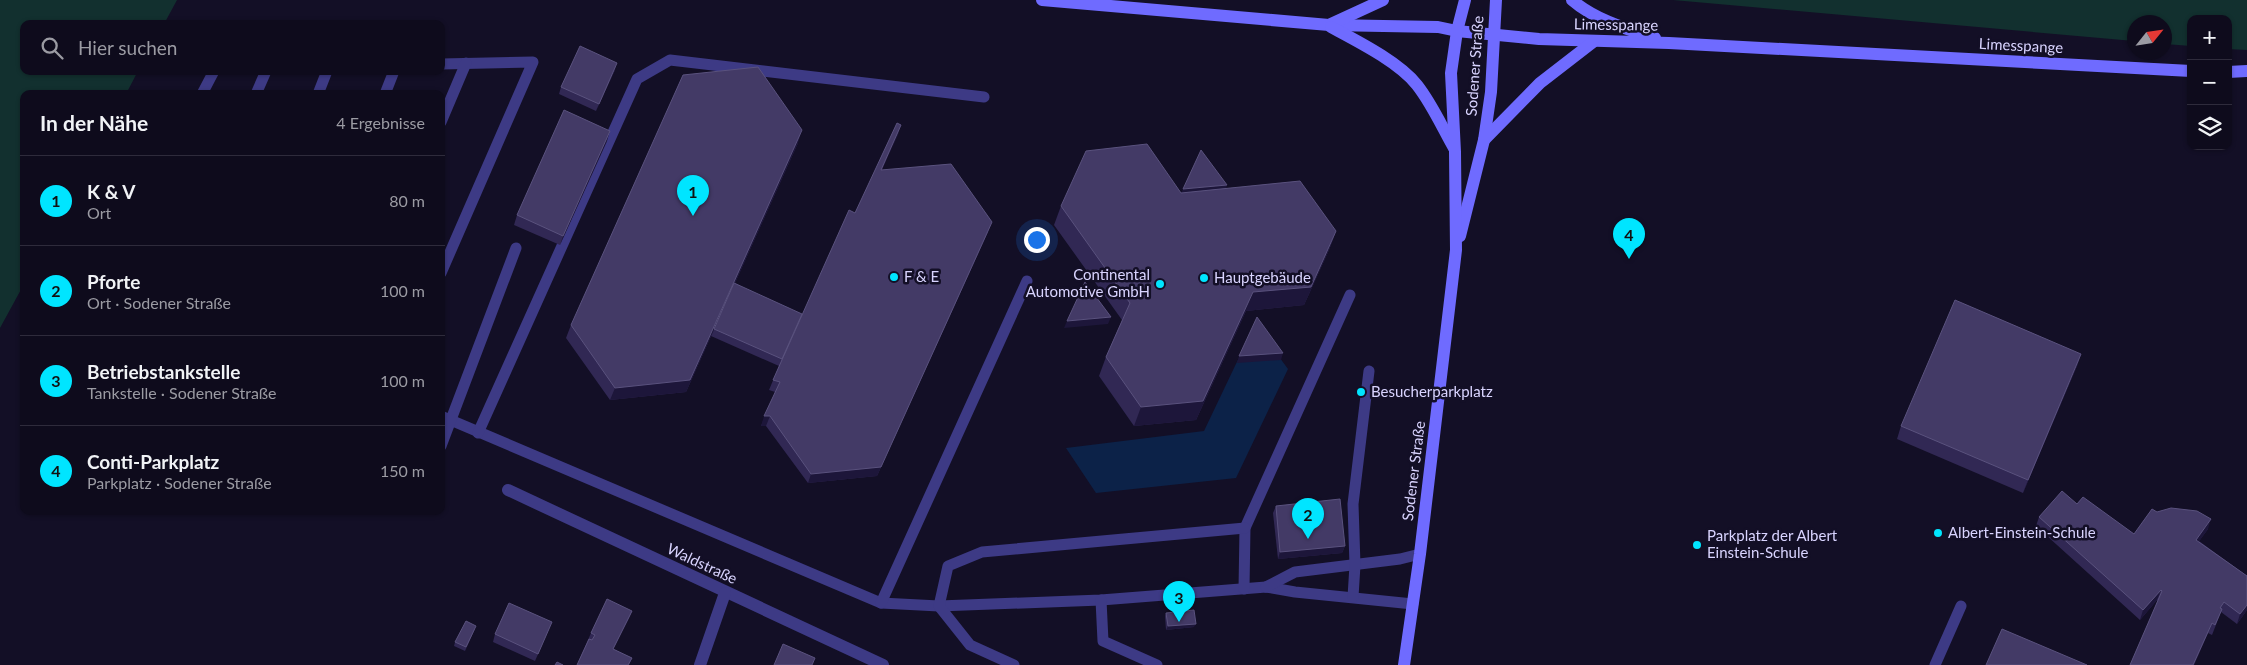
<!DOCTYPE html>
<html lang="de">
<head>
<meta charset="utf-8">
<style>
  :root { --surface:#0e0b1c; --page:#1c1929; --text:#f1f3f6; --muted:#9b9ba3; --line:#2e2b3b; --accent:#00e5ff }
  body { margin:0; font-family:Lato,sans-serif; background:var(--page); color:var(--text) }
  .controls { position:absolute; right:15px; top:15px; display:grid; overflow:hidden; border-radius:10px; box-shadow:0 1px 4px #0004 }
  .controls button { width:45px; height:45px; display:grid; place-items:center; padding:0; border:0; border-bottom:1px solid var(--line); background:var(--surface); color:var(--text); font:25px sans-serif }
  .compass { position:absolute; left:2127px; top:15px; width:45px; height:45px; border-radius:50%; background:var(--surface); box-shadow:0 1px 4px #0004; rotate:60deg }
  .you { position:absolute; left:1036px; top:239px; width:18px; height:18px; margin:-12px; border:4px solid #fff; border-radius:50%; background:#1a73e8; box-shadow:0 0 0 8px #1a73e833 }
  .badge { display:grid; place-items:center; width:32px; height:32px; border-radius:50%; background:var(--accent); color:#111; font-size:16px; font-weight:700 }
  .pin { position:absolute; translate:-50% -41px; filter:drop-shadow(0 1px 2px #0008) }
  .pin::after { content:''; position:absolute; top:26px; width:18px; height:15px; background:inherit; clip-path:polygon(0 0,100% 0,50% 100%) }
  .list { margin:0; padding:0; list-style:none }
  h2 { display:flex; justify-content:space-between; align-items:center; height:65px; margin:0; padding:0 20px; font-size:21px }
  h2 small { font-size:16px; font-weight:400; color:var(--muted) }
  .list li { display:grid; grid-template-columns:32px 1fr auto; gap:15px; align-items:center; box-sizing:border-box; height:90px; padding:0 20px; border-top:1px solid var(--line) }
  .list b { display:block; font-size:19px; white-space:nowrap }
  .list p { margin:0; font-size:16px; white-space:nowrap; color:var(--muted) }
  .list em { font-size:16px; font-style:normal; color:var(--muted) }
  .icon { flex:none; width:28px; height:28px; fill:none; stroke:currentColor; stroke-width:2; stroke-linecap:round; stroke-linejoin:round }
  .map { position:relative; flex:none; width:2247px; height:665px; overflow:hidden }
  .search { position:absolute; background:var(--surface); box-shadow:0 1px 4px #0004; left:20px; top:20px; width:425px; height:55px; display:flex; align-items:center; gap:12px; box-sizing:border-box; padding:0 18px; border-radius:10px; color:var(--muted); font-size:19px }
  .panel { position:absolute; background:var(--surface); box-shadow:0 1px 4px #0004; left:20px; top:90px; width:425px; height:425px; border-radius:10px }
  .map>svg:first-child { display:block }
</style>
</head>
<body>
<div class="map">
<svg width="2247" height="665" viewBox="0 0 2247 665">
  <rect width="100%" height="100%" fill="#130f26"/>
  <g fill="#12302f">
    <polygon points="0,0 177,0 164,24 24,24 24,71 138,71 126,94 24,94 24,284 0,328"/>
    <polygon points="1673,0 2247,0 2247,50 2228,49 2228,19 2191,19 2191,46 2165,44 2164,22 2134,22 2134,41"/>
  </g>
  <polygon fill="#0c2248" points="1255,324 1288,369 1236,478 1096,493 1066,448 1204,431"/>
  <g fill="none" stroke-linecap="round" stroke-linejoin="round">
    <g stroke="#3d3a85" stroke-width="11">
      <polyline points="441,64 533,62 441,273"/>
      <polyline points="202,94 214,71"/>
      <polyline points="256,94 266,71"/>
      <polyline points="318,94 327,71"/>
      <polyline points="385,94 394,71"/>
      <polyline points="441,122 466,63"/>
      <polyline points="441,416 881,603 939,606 1101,600 1266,587 1295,592 1413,604"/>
      <polyline points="478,433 637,79 670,60 984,97"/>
      <polyline points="441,446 516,248"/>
      <polyline points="1266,587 1295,572 1400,559 1420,554"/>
      <polyline points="1244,589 1245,528 1350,295"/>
      <polyline points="1353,597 1355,565 1353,504 1369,371"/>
      <polyline points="1101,600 1103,641 1157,665"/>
      <polyline points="881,603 1027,281"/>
      <polyline points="1014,665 970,645 939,606 948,566 982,552 1245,528"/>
      <polyline points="1935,665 1961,606"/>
    </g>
    <g stroke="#3d3a85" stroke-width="12">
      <polyline points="508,490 883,665"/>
      <polyline points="700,665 725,593"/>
    </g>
    <g stroke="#6f6bff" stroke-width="12">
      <polyline points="1042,0 1329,25 1438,27 1457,31 1539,39 1669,43 2191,71"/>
      <path d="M1572,0C1595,20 1627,29 1655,38"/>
      <polyline points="1331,24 1383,0"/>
      <path d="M1331,27C1357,41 1399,62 1417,85C1432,104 1442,127 1454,148"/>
      <polyline points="2228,72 2247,71"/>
      <polyline points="1484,140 1540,83 1593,42"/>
      <polyline points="1460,236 1484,140 1491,92 1496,0"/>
      <polyline points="1404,665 1420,554 1456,250 1455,152 1451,73 1457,31 1465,0"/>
    </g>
  </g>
  <g fill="#312854">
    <polygon points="615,70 596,111 559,94 561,87"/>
    <polygon points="901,125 882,170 988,232 877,476 808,483 766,426 761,426 775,392 769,390 779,366 711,336 712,334 686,392 610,400 566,338 571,325 798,143 735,283 800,320"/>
    <polygon points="607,141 560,245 514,225 517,215"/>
    <polygon points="1226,188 1336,231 1329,250 1304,305 1246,311 1196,420 1134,426 1099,376 1106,357 1122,320 1054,225 1061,206"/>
    <polygon points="2081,354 2077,366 2023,493 1897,439 1901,426"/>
    <polygon points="2077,504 2134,534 2157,512 2208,529 2199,541 2247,576 2247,610 2237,624 2221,612 2212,635 2208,633 2194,665 2130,665 2158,601 2157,600 2140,620 2036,526 2039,517"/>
    <polygon points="1276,506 1345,546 1342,553 1278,559 1273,513"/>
    <polygon points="632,611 629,618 613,649 632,658 629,665 577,665 591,633"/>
    <polygon points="1166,613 1194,627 1166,630 1165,616"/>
    <polygon points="475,629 465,651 454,646 455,642"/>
    <polygon points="549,629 535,661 493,642 495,634"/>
  </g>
  <g fill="#1d163a">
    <polygon points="617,63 615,70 596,111 599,104"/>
    <polygon points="901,125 898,135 877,180 881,170"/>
    <polygon points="802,130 798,143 686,392 610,400 615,388"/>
    <polygon points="610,131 607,141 560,245 563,236"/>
    <polygon points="1227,185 1225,192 1180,196 1183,189"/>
    <polygon points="992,222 988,232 877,476 808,483 811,474"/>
    <polygon points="1336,231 1329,250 1304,305 1246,311 1196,420 1134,426 1141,407 1253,292"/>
    <polygon points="1111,317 1108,324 1064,328 1067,321"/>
    <polygon points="1283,353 1281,360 1237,363 1239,356"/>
    <polygon points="2081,354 2077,366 2023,493 2028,480"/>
    <polygon points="764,416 770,416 766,426 761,426"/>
    <polygon points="2211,519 2208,529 2193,550 2196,540"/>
    <polygon points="1345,546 1342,553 1278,559 1280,552"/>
    <polygon points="2161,590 2157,600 2140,620 2143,610"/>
    <polygon points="2247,605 2247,610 2237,624 2240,614"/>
    <polygon points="632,611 629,618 610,656 613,649"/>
    <polygon points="2212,623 2194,665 2193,665"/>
    <polygon points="1196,624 1194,627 1166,630 1168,626"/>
  </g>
  <g fill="#433a66" stroke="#5a527e">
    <polygon points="580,46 617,63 599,104 561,87"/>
    <polygon points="758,67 802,130 690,380 615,388 571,325 683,75"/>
    <polygon points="564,110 610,131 563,236 517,215"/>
    <polygon points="897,123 901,125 881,170 951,164 992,222 881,467 811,474 770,416 764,416 780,382 773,380 849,210 855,213"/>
    <polygon points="1147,144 1181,193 1300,181 1336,231 1311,287 1253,292 1203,401 1141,407 1106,357 1130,303 1061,206 1086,151"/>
    <polygon points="1201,150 1227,185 1183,189"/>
    <polygon points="1085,282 1111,317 1067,321"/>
    <polygon points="734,283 802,314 782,359 714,329"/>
    <polygon points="1955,300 2081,354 2028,480 1901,426"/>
    <polygon points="1257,317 1283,353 1239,356"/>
    <polygon points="2062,491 2077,504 2083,497 2134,534 2152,509 2157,512 2171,508 2197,511 2211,519 2196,540 2247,576 2247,605 2240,614 2224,602 2220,608 2222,609 2215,625 2212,623 2193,665 2130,665 2162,591 2161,590 2143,610 2039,517"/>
    <polygon points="1340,499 1345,546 1280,552 1276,506"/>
    <polygon points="607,599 632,611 613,649 632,658 628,665 577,665 589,639 592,640 595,635 591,633"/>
    <polygon points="509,603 552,622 538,654 495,634"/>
    <polygon points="1194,610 1196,624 1168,626 1166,613"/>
    <polygon points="466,621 476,626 466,647 455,642"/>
    <polygon points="2002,629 2087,665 1986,665"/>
    <polygon points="783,644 815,658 812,665 774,665"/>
    <polygon points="557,662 563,665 555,665"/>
  </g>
  <g fill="#00e5ff" stroke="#130f26" stroke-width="2">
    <circle cx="894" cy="277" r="5"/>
    <circle cx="1204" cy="278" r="5"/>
    <circle cx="1160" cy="284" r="5"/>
    <circle cx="1361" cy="392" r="5"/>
    <circle cx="1938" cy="533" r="5"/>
    <circle cx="1697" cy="545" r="5"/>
  </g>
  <g text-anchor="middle" stroke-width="5" stroke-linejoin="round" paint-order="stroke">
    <g font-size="15" fill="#d9d4ff" stroke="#130f26">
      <text transform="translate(1616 25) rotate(1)" y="5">Limesspange</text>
      <text transform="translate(2021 46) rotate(3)" y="5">Limesspange</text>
      <text transform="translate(1475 66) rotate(-86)" y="5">Sodener Straße</text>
      <text transform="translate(1414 471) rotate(-83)" y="5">Sodener Straße</text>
      <text transform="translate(702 564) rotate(25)" y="5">Waldstraße</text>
    </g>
    <g font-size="15" fill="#d9d4ff" stroke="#130f26" text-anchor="start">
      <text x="1150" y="280" text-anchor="end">Continental<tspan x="1150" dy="17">Automotive GmbH</tspan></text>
      <text x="904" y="282">F &amp; E</text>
      <text x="1214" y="283">Hauptgebäude</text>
      <text x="1371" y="397">Besucherparkplatz</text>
      <text x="1948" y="538">Albert-Einstein-Schule</text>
      <text x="1707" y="541">Parkplatz der Albert<tspan x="1707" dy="17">Einstein-Schule</tspan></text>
    </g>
  </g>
</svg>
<div class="controls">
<button>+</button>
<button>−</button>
<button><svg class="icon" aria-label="layers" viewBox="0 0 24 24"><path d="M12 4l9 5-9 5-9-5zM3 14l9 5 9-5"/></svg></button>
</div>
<svg class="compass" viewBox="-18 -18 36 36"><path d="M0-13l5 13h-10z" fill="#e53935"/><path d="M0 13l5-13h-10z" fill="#9b9ba3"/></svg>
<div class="you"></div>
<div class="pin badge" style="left:693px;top:216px">1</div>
<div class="pin badge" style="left:1308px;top:539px">2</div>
<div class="pin badge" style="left:1179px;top:622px">3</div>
<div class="pin badge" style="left:1629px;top:259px">4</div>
<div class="search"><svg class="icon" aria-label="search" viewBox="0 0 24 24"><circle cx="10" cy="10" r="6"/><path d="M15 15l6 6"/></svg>Hier suchen</div>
<section class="panel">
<h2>In der Nähe<small>4 Ergebnisse</small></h2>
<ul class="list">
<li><span class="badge">1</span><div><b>K &amp; V</b><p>Ort</p></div><em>80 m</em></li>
<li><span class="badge">2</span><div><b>Pforte</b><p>Ort · Sodener Straße</p></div><em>100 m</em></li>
<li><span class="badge">3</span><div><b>Betriebstankstelle</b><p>Tankstelle · Sodener Straße</p></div><em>100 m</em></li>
<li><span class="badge">4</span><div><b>Conti-Parkplatz</b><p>Parkplatz · Sodener Straße</p></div><em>150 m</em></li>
</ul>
</section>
</div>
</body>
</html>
